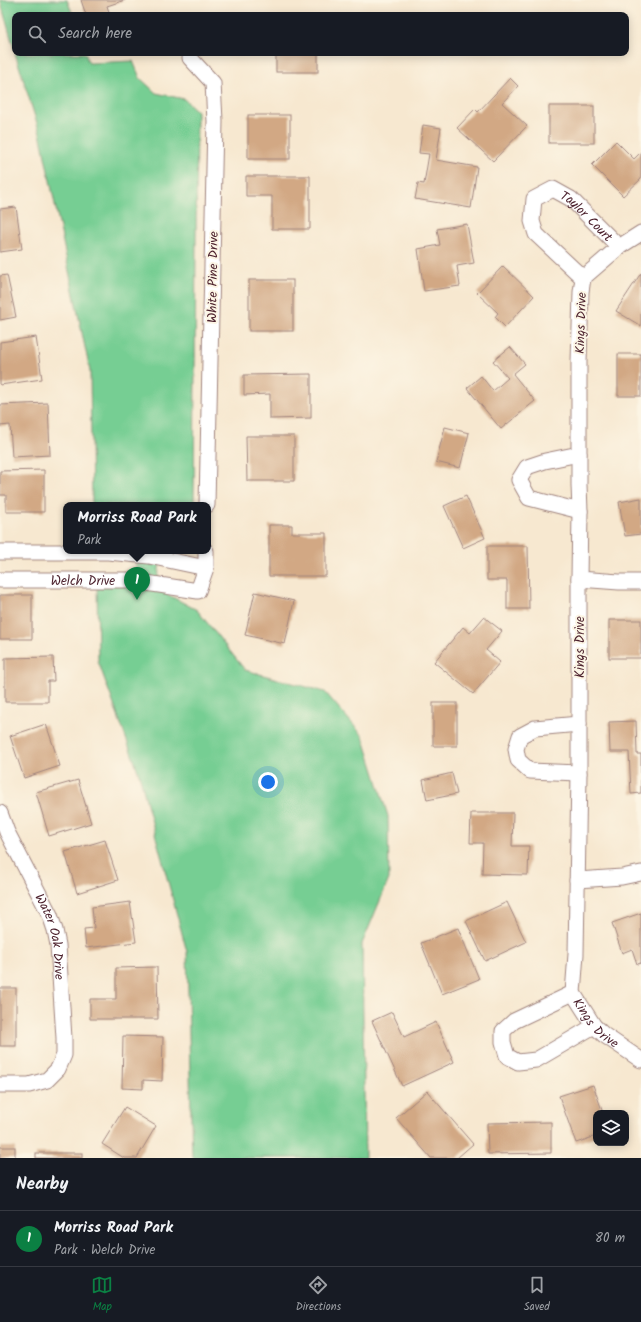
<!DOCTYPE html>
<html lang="en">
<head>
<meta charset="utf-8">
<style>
  :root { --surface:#171b24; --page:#20242c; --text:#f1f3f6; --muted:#9ea1a6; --line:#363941; --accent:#0b8043 }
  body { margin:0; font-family:Kalam,sans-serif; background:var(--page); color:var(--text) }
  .controls { position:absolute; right:12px; bottom:12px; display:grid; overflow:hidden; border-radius:8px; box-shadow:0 2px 10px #0003 }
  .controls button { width:36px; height:36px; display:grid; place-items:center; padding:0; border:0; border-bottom:1px solid var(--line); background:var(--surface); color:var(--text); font:20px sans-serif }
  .you { position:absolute; left:268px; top:782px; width:14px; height:14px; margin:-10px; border:3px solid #fff; border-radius:50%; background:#1a73e8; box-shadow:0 0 0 6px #1a73e833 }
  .badge { display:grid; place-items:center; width:26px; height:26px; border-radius:50%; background:var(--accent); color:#fff; font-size:13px; font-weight:700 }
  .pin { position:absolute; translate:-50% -33px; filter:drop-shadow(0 1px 2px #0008) }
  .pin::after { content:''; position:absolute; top:21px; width:14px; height:12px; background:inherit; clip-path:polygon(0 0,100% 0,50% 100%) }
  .popup { position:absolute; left:63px; top:502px; width:148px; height:52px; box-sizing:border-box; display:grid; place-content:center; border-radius:8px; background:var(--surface); filter:drop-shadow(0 1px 3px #0005); font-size:13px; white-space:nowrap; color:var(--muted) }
  .popup b { font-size:15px; color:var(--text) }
  .popup::after { content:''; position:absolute; left:50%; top:100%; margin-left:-8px; border:8px solid transparent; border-top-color:var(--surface) }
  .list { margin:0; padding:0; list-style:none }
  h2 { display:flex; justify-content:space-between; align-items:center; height:52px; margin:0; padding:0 16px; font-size:17px }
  h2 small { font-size:13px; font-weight:400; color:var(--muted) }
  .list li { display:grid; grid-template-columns:26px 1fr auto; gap:12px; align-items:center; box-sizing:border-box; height:56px; padding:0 16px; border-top:1px solid var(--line) }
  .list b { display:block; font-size:15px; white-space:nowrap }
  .list p { margin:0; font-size:13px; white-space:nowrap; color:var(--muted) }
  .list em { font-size:13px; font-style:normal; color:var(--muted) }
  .icon { flex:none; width:22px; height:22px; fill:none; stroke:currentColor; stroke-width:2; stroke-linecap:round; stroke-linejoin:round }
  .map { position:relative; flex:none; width:641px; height:1158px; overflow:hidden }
  .search { position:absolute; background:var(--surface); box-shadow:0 2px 10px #0003; left:12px; right:12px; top:12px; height:44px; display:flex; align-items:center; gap:10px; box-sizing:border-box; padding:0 14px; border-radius:8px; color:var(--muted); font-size:15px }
  .sheet { height:108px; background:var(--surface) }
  nav { display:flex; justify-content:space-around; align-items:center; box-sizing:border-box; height:56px; border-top:1px solid var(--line); background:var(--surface); font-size:11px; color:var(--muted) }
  nav a { display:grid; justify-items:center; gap:2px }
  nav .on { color:var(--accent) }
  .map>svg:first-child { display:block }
</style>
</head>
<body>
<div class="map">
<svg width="641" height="1158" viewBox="0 0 641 1158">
  <rect width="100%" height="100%" fill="#fcf5e5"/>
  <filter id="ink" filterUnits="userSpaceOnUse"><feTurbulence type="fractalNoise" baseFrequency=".025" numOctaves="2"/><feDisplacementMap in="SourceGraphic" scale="8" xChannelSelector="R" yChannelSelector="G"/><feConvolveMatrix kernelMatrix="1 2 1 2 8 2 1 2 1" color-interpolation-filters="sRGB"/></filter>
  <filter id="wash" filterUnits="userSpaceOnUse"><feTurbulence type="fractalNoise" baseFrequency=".012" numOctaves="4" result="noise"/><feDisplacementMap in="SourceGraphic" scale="16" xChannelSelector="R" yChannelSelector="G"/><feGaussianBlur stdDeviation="0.9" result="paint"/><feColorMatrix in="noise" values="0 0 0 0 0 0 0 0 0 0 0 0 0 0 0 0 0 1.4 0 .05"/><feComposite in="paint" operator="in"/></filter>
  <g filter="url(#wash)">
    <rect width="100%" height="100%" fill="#f7e8d0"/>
    <g fill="#76ce93" stroke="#60765f">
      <polygon points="0,0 67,0 73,15 15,15 15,52"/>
      <polygon points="15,53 85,53 89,63 133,61 140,78 156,93 184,99 197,111 194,505 92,505 90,371 40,133"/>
      <polygon points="138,551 161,551 157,589 197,610 245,670 325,692 363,736 388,816 389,879 362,944 365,1158 192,1158 187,952 139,774 98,661 97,580 134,581"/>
    </g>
    <g id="blocks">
      <g fill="#d2a884">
        <polygon points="81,0 125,0 107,6 110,15 86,15"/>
        <rect x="276" y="53" width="42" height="19"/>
        <polygon points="510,78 518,86 502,103 527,126 493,161 457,128 475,109 478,112"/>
        <rect x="549" y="106" width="45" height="37"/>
        <rect x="248" y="115" width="42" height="44"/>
        <polygon points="423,125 441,128 436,160 477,167 471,208 415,199 418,183 424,184 429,154 419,153"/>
        <polygon points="616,141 634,159 641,152 641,179 623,196 592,165"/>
        <polygon points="246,176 310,176 310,229 272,229 272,196 246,196"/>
        <polygon points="16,207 22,249 0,252 0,209"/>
        <polygon points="467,224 474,263 457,266 460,286 424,291 418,249 440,245 437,229"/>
        <polygon points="503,266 534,296 505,327 495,317 498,313 477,293"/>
        <polygon points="641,273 641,326 616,311"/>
        <polygon points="7,275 16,317 0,320 0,276"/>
        <rect x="249" y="280" width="44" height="51"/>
        <polygon points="36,337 42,379 0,385 0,342"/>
        <polygon points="510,347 525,364 513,374 535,401 501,429 467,388 481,376 493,391 508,378 493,361"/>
        <rect x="618" y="354" width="23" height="42"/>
        <polygon points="311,374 311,418 270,419 270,394 244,395 244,375"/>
        <polygon points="48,403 50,455 12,457 10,425 0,426 0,405"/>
        <polygon points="445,427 469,433 460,468 436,462"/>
        <polygon points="246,436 294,436 294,481 247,481"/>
        <polygon points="44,470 44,512 6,512 6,495 0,495 0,471"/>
        <polygon points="466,496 485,538 463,548 444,506"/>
        <polygon points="641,498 641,534 625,536 619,502"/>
        <polygon points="269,525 292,525 292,533 326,533 326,576 269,576"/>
        <polygon points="487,546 528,546 529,609 507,609 507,580 487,580"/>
        <polygon points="255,592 294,601 285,644 245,635"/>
        <rect x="0" y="595" width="32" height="44"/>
        <polygon points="484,617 502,631 486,650 500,662 473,694 434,662 463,627 470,633"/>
        <rect x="609" y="620" width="32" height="38"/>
        <polygon points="53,657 54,681 48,681 48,702 5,702 5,658"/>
        <rect x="433" y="703" width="24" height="43"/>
        <polygon points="636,721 637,754 641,754 641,793 631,794 629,752 610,752 609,722"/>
        <polygon points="46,724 60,766 24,778 10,736"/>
        <polygon points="452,773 457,794 427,800 423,780"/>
        <polygon points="78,780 91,823 49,836 36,792"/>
        <polygon points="471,813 513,813 512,846 529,846 528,875 482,874 483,843 470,843"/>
        <polygon points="105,840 118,880 77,893 65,852"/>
        <polygon points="130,902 136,942 86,948 84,929 94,928 92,907"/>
        <polygon points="507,902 526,942 485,961 466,921"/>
        <polygon points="641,913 641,963 637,964 632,949 622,953 612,923"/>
        <polygon points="458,928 479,979 442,994 421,943"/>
        <polygon points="157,967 158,1019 90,1019 90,999 116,999 116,968"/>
        <rect x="0" y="988" width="16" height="58"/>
        <polygon points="392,1012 404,1037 436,1022 454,1062 402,1086 372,1021"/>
        <polygon points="123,1036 163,1037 162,1081 143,1080 143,1089 122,1088"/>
        <polygon points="593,1085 603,1113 596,1113 596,1136 576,1143 559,1096"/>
        <polygon points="427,1091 473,1144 457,1158 431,1158 396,1118"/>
        <polygon points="125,1107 156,1126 137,1158 124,1158 102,1144"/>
        <polygon points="551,1122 551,1153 488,1154 487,1123"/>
        <rect x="0" y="1147" width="15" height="11"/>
        <rect x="36" y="1153" width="46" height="5"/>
      </g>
    </g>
  </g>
  <g filter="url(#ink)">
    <use href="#blocks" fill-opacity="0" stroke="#a0847e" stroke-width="1"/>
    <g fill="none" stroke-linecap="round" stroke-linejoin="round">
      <g stroke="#a0847e" stroke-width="17">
        <g id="minor">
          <polyline points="190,58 213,83 215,121 207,505"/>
          <path id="s1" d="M641,233L619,247L583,278L581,292L579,362V485L580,511L579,579V773L576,954L573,993L594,1026L604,1035L641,1060"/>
          <path id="s2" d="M583,278L536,234L532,221L534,199L553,189L571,199L619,247"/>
          <polyline points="579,454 545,461 527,467 519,480 529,498 580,511"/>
          <polyline points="0,552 108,552 149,556 206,568"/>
          <polyline points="579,579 619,582 641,582"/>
          <path id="s3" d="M0,580H127L198,591L206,568V551"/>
          <polyline points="579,724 535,728 520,736 516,749 518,760 530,771 579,773"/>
          <path id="s4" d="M0,813L7,832L50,915L55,930L58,945L64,1038V1055L58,1069L47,1080L29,1085H0"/>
          <polyline points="577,880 622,877 641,873"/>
          <polyline points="573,993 514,1021 503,1031 503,1042 507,1056 518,1062 536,1060 594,1026"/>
        </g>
      </g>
      <use href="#minor" stroke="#fff" stroke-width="15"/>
    </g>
  </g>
  <g text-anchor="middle" stroke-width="4" stroke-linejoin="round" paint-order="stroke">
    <g font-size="13" fill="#4a1f2b" stroke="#fcf5e5">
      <text dy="5" stroke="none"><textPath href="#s2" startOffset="165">Taylor Court</textPath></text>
      <text transform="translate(212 277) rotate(-89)" y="5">White Pine Drive</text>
      <text transform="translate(580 323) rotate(-88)" y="5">Kings Drive</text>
      <text dy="5" stroke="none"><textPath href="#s3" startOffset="83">Welch Drive</textPath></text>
      <text transform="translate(579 647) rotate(-90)" y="5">Kings Drive</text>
      <text dy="5" stroke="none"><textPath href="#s4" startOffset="135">Water Oak Drive</textPath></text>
      <text dy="5" stroke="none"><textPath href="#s1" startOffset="827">Kings Drive</textPath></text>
    </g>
  </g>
</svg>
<div class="controls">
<button><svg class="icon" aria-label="layers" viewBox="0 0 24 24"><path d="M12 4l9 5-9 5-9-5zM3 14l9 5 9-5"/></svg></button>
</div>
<div class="you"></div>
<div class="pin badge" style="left:137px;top:600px">1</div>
<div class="popup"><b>Morriss Road Park</b>Park</div>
<div class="search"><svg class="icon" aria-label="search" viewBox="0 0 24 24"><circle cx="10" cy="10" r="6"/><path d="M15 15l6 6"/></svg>Search here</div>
</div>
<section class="sheet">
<h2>Nearby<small></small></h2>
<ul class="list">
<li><span class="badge">1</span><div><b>Morriss Road Park</b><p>Park · Welch Drive</p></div><em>80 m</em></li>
</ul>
</section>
<nav>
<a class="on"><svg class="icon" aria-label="map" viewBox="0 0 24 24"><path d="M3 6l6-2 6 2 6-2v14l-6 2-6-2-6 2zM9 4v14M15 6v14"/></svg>Map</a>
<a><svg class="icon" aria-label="directions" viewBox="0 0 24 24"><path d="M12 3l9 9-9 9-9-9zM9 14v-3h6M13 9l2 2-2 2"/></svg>Directions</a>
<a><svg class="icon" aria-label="saved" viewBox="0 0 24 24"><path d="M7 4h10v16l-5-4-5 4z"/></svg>Saved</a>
</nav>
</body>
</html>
